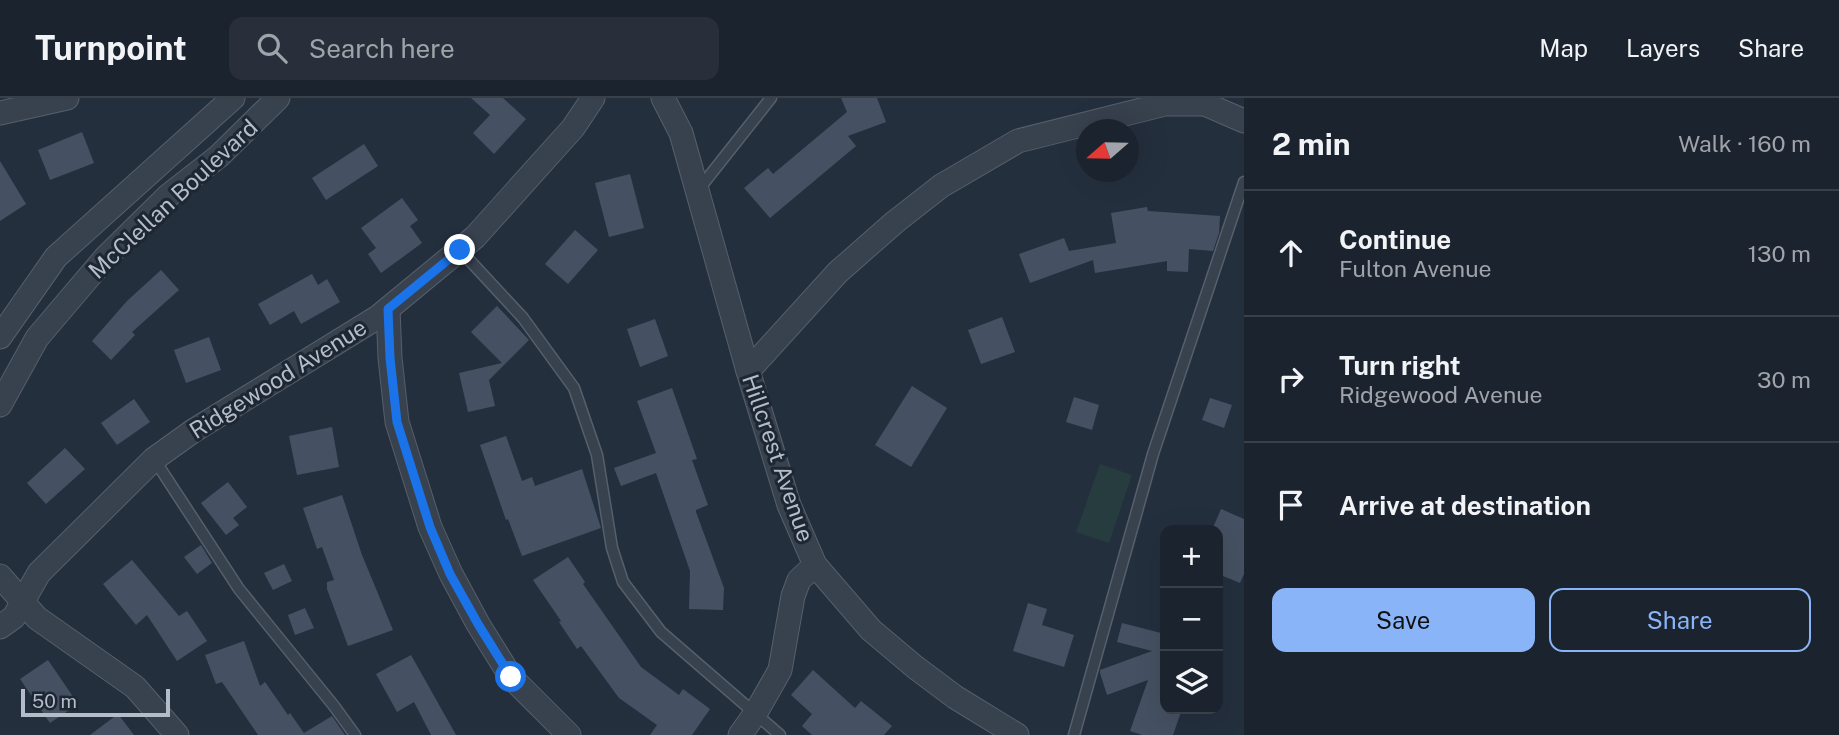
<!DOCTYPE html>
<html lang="en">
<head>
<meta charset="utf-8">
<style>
  :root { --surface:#1b232e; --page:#282f3a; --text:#f1f3f6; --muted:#a0a4aa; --line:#39404a; --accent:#8ab4f8 }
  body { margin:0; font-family:"Public Sans",sans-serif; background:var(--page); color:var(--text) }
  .controls { position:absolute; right:21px; bottom:21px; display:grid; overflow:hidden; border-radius:14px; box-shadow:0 7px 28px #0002 }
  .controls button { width:63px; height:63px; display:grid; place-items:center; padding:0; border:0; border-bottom:2px solid var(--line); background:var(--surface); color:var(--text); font:35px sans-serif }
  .compass { position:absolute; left:1076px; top:21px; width:63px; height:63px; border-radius:50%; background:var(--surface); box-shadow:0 7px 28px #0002; rotate:250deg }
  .scale { position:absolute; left:21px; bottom:18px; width:149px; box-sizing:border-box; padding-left:7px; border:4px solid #b4bcc9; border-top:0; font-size:19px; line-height:24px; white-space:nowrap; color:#b4bcc9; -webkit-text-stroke:5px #1d2633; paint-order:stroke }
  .stop { position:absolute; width:21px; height:21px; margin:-16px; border:5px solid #1a73e8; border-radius:50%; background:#fff }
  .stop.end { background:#1a73e8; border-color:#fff; box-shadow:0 2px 7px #0008 }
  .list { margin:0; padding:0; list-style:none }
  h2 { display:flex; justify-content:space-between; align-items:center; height:91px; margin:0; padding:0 28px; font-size:30px }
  h2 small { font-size:23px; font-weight:400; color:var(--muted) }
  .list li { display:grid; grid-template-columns:46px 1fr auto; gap:21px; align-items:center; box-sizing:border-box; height:126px; padding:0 28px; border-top:2px solid var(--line) }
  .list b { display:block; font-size:26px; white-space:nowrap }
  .list p { margin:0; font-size:23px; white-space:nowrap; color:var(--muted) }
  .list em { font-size:23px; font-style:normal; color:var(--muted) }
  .actions { display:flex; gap:14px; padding:21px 28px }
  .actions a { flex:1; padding:16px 0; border:2px solid var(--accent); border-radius:14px; text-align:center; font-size:24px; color:var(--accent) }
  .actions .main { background:var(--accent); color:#111 }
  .icon { flex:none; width:38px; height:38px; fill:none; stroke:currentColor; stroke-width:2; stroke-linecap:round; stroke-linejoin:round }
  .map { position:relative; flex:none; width:1244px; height:637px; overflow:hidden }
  header { display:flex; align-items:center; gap:42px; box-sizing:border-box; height:98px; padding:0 35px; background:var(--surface); border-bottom:2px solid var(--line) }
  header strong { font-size:33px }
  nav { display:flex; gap:38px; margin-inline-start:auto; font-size:24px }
  .search { width:490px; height:63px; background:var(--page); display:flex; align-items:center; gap:18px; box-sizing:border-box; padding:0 24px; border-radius:14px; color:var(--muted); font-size:26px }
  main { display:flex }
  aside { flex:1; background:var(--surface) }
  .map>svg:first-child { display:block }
</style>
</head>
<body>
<header>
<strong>Turnpoint</strong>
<div class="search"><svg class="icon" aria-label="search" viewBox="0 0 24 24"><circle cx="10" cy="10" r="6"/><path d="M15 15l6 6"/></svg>Search here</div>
<nav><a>Map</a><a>Layers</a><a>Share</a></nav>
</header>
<main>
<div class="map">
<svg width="1244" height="637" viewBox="0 0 1244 637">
  <rect width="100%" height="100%" fill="#242f3e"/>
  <polygon fill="#263c3f" points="1100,366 1132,377 1109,445 1076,434"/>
  <g fill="#455162">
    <polygon points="471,0 503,0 526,21 494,56 473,35 490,17"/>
    <polygon points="841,0 877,0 886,24 848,38 856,48 770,120 744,90 768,70 773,76 847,14"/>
    <polygon points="82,34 94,65 50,82 38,52"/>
    <polygon points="364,46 378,68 326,102 312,80"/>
    <polygon points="0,63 26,106 0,123"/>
    <polygon points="630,76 644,130 609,139 595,85"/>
    <polygon points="402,100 418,122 410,128 422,145 381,175 368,156 376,150 361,130"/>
    <polygon points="1147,109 1148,113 1220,118 1219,135 1213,153 1189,151 1188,174 1167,173 1167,163 1095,175 1093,162 1030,185 1019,156 1064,140 1069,153 1116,145 1111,115"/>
    <polygon points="575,132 598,152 568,186 545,166"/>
    <polygon points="161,172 179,192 132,234 135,237 111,262 92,243 127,203"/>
    <polygon points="312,176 318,187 327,181 340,204 301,226 294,213 270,227 258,206"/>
    <polygon points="497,208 529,242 489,282 495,308 468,314 459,275 502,265 471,234"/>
    <polygon points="1002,219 1015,254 981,266 968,232"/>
    <polygon points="655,221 668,258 640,269 627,231"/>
    <polygon points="209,239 221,272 186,285 174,252"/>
    <polygon points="912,288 947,310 911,369 875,347"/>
    <polygon points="672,290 697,361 692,362 708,407 696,412 696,414 724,490 723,512 689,511 690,473 656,375 621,388 614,370 656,355 637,303"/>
    <polygon points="1074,299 1099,307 1092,332 1066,324"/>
    <polygon points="1210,300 1232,307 1224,330 1202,322"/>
    <polygon points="134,301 150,324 117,347 101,325"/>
    <polygon points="332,329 339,369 297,377 289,338"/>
    <polygon points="506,338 522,383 532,379 535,388 582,371 601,430 522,458 508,421 506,422 480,347"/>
    <polygon points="65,350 85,371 46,406 27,385"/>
    <polygon points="228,384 247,409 233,420 239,427 226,437 201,405"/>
    <polygon points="342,397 362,457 393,532 348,548 327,491 327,484 334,482 322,449 317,451 303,410"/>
    <polygon points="1221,411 1244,421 1244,476 1240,485 1218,476 1218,432 1212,432"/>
    <polygon points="201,447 212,465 197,476 184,459"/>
    <polygon points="568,459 585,484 583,486 641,569 679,597 683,591 710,611 692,637 650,637 657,627 619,600 581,548 577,551 559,524 561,523 533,482"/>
    <polygon points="132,462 179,518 187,513 207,543 177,563 147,517 136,527 103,486"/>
    <polygon points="284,466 292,483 273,492 264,475"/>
    <polygon points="1028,505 1047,511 1042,527 1074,537 1064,569 1013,553"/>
    <polygon points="305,510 314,530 295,537 288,517"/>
    <polygon points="1122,525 1165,536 1165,611 1182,611 1173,637 1142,637 1130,633 1148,582 1107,597 1100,575 1100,572 1152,553 1117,544"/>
    <polygon points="244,543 260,588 265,584 288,617 290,615 304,635 332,618 345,637 258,637 222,584 216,586 205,557"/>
    <polygon points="411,557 456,637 431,637 414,604 397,614 376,576"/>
    <polygon points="48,562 78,606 50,625 20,581"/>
    <polygon points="813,572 855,610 861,603 892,628 884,637 812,637 802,628 812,616 791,597"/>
    <polygon points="118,616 134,637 90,637"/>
  </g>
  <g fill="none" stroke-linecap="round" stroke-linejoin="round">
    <g stroke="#565f6c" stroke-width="13">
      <g id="service">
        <polyline points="699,91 771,0"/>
        <polyline points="460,152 523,220 574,290 597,357 612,450 623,484 661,534 780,637"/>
        <polyline points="154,361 239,491 334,608 355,637"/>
        <polyline points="1074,637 1153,356 1244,84"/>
      </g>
    </g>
    <g stroke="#565f6c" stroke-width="25">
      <g id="minor">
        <polyline points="663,0 681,35 748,273 789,407 815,467 871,532 915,569 955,599 1017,637"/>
        <polyline points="1202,0 1205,6 1244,23"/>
        <polyline points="0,15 67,0"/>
        <polyline points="388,211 390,260 397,324 430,429 451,476 478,526 511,579 569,637"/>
        <polyline points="0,239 56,159 233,0"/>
        <polyline points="748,273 838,174 895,124 941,88 1018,43 1165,6 1205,6"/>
        <polyline points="0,307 37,240 105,160 169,97 219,58 278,0"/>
        <polyline points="0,478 37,520 135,589 177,637"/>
        <polyline points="0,529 14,519 39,475 154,361 193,333 378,219 475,139 573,30 593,0"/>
        <polyline points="740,637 755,616 780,572 793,498 799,482 815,467"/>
      </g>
    </g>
    <use href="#service" stroke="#38414e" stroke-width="10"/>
    <use href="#minor" stroke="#38414e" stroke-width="23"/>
  </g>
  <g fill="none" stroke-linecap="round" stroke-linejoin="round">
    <polyline stroke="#1a73e8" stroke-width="9" points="460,152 388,211 390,260 397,324 430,429 450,476 478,526 511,579"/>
  </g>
  <g text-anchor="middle" stroke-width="6" stroke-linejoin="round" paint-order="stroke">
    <g font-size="23" fill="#b4bcc9" stroke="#1d2633">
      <text transform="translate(173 101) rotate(-43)" y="8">McClellan Boulevard</text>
      <text transform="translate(278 281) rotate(-32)" y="8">Ridgewood Avenue</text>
      <text transform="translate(778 360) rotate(71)" y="8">Hillcrest Avenue</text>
    </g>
  </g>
</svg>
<div class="controls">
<button>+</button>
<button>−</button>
<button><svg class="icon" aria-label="layers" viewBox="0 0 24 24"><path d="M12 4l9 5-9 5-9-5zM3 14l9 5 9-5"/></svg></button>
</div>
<svg class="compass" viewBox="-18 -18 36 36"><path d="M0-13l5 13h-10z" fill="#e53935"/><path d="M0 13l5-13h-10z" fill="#a0a4aa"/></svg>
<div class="scale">50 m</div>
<div class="stop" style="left:511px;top:579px"></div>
<div class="stop end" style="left:460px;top:152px"></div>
</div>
<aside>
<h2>2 min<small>Walk · 160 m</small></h2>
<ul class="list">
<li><svg class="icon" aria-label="ahead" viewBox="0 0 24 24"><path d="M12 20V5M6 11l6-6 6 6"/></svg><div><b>Continue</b><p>Fulton Avenue</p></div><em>130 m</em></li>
<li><svg class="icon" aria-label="right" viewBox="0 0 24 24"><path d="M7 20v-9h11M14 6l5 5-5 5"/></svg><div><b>Turn right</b><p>Ridgewood Avenue</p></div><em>30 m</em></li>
<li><svg class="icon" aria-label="arrive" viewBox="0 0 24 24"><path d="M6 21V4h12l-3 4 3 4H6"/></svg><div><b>Arrive at destination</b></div></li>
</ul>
<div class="actions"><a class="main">Save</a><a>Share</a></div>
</aside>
</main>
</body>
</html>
